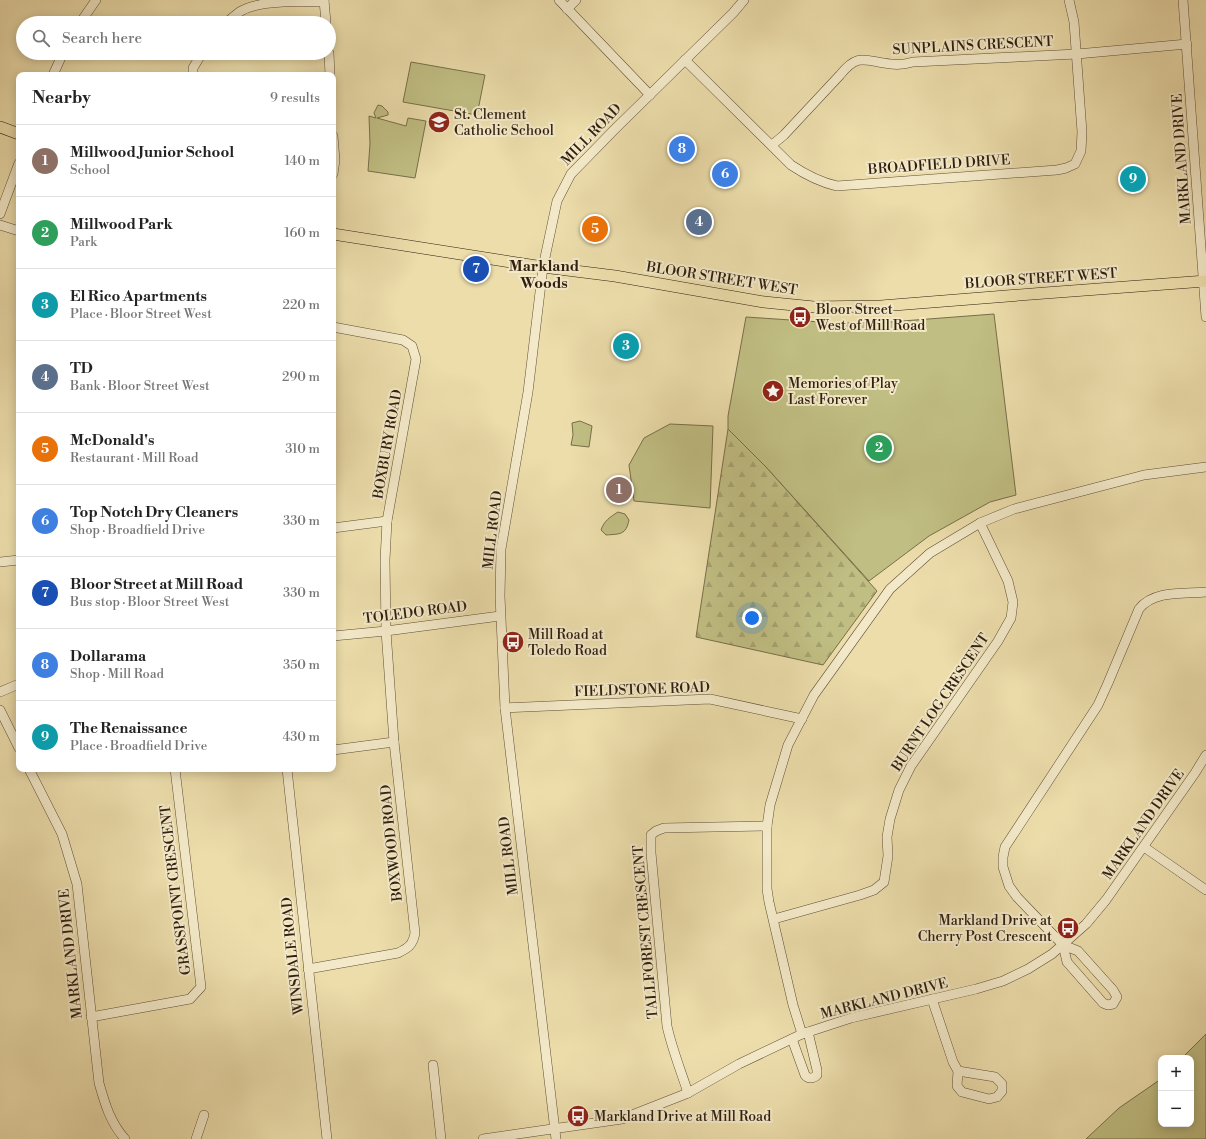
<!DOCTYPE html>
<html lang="en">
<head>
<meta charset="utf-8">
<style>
  :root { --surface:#fff; --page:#f6f6f6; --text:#222; --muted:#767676; --line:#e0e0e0; --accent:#d93025 }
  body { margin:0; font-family:"Libre Bodoni",serif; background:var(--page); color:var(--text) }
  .controls { position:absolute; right:12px; bottom:12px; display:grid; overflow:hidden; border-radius:8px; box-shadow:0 2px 10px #0003 }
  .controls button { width:36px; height:36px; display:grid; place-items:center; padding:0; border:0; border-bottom:1px solid var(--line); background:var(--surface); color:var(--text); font:20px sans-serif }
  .you { position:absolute; left:752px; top:618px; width:14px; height:14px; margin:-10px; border:3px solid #fff; border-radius:50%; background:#1a73e8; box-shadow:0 0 0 6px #1a73e833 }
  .badge { display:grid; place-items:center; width:26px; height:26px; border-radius:50%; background:var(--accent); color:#fff; font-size:13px; font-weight:700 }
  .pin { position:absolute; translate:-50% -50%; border:2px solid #fff; box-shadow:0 1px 4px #0006 }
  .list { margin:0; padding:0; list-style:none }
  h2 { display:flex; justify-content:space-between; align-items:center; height:52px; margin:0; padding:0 16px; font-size:17px }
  h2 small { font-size:13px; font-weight:400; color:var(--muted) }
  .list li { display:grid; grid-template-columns:26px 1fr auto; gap:12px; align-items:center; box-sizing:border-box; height:72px; padding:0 16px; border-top:1px solid var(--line) }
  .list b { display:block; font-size:15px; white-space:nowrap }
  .list p { margin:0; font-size:13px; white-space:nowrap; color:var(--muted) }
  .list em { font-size:13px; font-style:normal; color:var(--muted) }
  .icon { flex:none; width:22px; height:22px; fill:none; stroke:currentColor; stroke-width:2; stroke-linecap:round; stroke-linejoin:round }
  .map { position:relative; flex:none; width:1206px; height:1139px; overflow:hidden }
  .search { position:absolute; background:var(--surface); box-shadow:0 2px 10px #0003; left:16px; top:16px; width:320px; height:44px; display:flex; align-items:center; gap:10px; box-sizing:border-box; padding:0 14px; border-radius:22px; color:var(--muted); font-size:15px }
  .panel { position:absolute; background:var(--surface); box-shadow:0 2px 10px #0003; left:16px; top:72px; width:320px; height:700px; border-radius:8px }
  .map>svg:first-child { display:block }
</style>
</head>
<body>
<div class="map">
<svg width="1206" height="1139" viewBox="0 0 1206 1139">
  <defs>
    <pattern id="forest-firs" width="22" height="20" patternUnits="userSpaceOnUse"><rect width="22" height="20" fill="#c0be83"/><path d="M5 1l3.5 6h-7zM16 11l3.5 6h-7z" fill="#a5a370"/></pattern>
  </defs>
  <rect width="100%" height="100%" fill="#ecddab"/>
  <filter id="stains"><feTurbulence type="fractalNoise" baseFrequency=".005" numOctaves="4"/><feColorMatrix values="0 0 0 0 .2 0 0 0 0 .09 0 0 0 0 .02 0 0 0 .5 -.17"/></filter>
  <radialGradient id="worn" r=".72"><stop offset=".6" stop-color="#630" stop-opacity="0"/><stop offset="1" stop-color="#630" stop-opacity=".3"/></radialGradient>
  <g fill="#c0be83" stroke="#786e4a">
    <polygon points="411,62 485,75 477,115 403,102"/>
    <polygon points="378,105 382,106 388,112 388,115 377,118 406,126 408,118 426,121 415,178 368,171 370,144 369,116 376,118 374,113"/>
    <polygon points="994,314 1016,495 990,502 929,536 869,581 766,467 728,429 728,416 746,317 835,323 876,323"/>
    <polygon points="580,421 592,426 589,447 571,445 573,435 572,423"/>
    <polygon points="670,424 713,426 710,508 634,501 629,465 644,438"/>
    <path d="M618,512L625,514L629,520C626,535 620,534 606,535L601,530C604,521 610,517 618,512Z"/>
    <polygon points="1206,1034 1206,1139 1086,1139 1119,1108 1161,1079 1161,1124 1191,1124 1191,1058 1182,1058"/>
  </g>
  <polygon fill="url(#forest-firs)" stroke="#786e4a" points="728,429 766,467 877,591 823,665 696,637"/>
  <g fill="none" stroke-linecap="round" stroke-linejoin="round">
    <g stroke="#5f4e37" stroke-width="10">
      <g id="minor">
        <polyline points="324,0 326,23"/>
        <polyline points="559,0 650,95"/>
        <polyline points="1183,0 1206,317"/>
        <polyline points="567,9 576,0"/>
        <polyline points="80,23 96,0"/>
        <path d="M226,23C231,19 236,14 241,11C260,0 302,1 324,2"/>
        <polyline points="329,53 330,75"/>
        <path d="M685,60L791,165C806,175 819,182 837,186L1057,170L1066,168L1075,164L1081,151L1082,132L1074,22L1069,0"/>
        <polyline points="53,75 63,53"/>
        <polyline points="193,75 193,68 202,53"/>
        <polyline points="333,136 335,160 333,174"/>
        <path d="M772,145L784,135L840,75C859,51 866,62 891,64C898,65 906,64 913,62L1077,54L1187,44"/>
        <polyline points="0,214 19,163"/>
        <polyline points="0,225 19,231"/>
        <polyline points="333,528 387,521"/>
        <polyline points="0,562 19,560"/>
        <polyline points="333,636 386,631 500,616"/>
        <polyline points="0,692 19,684"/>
        <polyline points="505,708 710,699 802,719"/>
        <polyline points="0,710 19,748"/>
        <polyline points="333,750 394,742"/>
        <path d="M29,769L62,834L77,884L99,1083C105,1104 110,1122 125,1139"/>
        <polyline points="287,769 327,1139"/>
        <polyline points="1144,847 1206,890"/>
        <polyline points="774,919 860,895 874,890 884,882 888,856 887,837 890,819 899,790 911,766 998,641 1011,618 1013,602 1008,581 980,523"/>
        <path d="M1063,945L1017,897L1009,886L1003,867V857L1005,847L1098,705L1108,683L1139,609C1154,590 1184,594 1206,592"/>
        <polygon points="1063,945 1078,951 1113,990 1117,997 1113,1004 1108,1005 1103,1003 1067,962"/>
        <path d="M308,969L398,953C408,948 413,945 415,933L394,742L386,631L385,560L387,521L416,359L412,346L403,340L333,327"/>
        <polyline points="932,999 953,1062 958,1071 995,1077 1002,1084 1002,1091 997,1097 989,1099 962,1092 957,1086 958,1071"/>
        <polyline points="91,1017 190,999 201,987 175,769"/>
        <polyline points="802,1034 793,1005 769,902 767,889 767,826 770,805 788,745 814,695 890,589 930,553 980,523 1014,509 1144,475 1206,467"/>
        <path d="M792,1039L805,1075C808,1079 813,1079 817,1075V1070L808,1032"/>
        <polyline points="433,1065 441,1139"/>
        <path d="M688,1093C681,1071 672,1049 667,1026L651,853V835L656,831L664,828L767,826"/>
        <polyline points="196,1139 204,1115"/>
        <polyline points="483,1139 622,1119 688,1093 739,1064 802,1034 851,1018 976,989 1003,981 1028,969 1052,954 1086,924 1106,900 1195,773 1206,755"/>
        <polyline points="556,1139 505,708 500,596 501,549 528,392 543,267 557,201 571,174 614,130 733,13 744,0"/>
      </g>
    </g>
    <g stroke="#301f10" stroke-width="12">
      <g id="major">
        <polyline points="0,127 19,134"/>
        <polyline points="333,234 543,267 615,276 764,302 814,307 881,306 1045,293 1206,281"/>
      </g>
    </g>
    <use href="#minor" stroke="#f3e9c8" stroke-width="9"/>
    <use href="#major" stroke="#ecddab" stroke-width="11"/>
  </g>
  <defs>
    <g id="school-disc" transform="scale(1.15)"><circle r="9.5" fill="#8f2418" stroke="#f3e9c8"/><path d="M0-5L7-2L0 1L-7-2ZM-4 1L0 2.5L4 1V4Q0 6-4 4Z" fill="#fff"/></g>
    <g id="bus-disc" transform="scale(1.15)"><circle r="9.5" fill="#8f2418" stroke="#f3e9c8"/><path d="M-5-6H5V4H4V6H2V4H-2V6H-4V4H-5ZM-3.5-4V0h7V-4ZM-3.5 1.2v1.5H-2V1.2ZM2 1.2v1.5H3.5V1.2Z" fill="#fff"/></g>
    <g id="sight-disc" transform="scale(1.15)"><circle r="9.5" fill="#8f2418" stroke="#f3e9c8"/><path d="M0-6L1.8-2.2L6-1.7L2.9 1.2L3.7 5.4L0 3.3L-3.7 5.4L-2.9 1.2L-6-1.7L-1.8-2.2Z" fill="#fff"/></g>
  </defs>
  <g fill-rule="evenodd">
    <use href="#school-disc" x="439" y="122"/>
    <use href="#bus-disc" x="800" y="317"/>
    <use href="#sight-disc" x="773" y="391"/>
    <use href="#bus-disc" x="513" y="642"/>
    <use href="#bus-disc" x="1068" y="928"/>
    <use href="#bus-disc" x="578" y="1116"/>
  </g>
  <g text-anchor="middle" stroke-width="4" stroke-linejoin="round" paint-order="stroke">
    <g font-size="14" fill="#301f10" stroke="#f3e9c8">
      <text transform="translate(973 45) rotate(-3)" y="5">SUNPLAINS CRESCENT</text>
      <text transform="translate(591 134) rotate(-46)" y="5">MILL ROAD</text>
      <text transform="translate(1181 159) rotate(-94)" y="5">MARKLAND DRIVE</text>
      <text transform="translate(939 164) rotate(-4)" y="5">BROADFIELD DRIVE</text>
      <text transform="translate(722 278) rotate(9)" y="5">BLOOR STREET WEST</text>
      <text transform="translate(1041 278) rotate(-4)" y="5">BLOOR STREET WEST</text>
      <text transform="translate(387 444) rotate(-80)" y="5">BOXBURY ROAD</text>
      <text transform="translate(492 530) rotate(-83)" y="5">MILL ROAD</text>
      <text transform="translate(415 612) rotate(-7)" y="5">TOLEDO ROAD</text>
      <text transform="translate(642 689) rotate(-2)" y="5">FIELDSTONE ROAD</text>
      <text transform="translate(940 702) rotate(-56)" y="5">BURNT LOG CRESCENT</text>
      <text transform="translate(1143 824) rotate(-55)" y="5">MARKLAND DRIVE</text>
      <text transform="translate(391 843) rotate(-96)" y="5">BOXWOOD ROAD</text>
      <text transform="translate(508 856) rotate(-97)" y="5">MILL ROAD</text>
      <text transform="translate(175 890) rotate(-97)" y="5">GRASSPOINT CRESCENT</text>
      <text transform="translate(645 932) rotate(-95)" y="5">TALLFOREST CRESCENT</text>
      <text transform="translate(70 954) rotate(-96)" y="5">MARKLAND DRIVE</text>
      <text transform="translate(292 956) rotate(-96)" y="5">WINSDALE ROAD</text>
      <text transform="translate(884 998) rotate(-14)" y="5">MARKLAND DRIVE</text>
    </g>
    <g font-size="14" fill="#301f10" stroke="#f3e9c8" text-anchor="start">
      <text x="454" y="119">St. Clement<tspan x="454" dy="16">Catholic School</tspan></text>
      <text x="816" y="314">Bloor Street<tspan x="816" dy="16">West of Mill Road</tspan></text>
      <text x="788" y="388">Memories of Play<tspan x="788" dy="16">Last Forever</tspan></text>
      <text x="528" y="639">Mill Road at<tspan x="528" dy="16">Toledo Road</tspan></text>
      <text x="1052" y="925" text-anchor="end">Markland Drive at<tspan x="1052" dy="16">Cherry Post Crescent</tspan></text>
      <text x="594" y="1121">Markland Drive at Mill Road</text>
    </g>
    <g font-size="15" font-weight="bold" fill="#301f10" stroke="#f3e9c8">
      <text x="544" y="271">Markland<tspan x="544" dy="17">Woods</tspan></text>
    </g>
  </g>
  <rect width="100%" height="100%" filter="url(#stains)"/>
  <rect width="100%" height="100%" fill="url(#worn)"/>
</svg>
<div class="controls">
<button>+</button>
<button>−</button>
</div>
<div class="you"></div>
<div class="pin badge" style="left:619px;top:490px;background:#8d6e63">1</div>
<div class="pin badge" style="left:879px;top:448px;background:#2e9e5b">2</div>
<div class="pin badge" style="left:626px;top:346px;background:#0f9aa8">3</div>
<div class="pin badge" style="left:699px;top:222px;background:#5c6f8a">4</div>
<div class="pin badge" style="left:595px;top:229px;background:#e8710a">5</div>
<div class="pin badge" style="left:725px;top:174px;background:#3f7fe0">6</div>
<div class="pin badge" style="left:476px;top:269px;background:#1a4fb4">7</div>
<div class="pin badge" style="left:682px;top:149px;background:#3f7fe0">8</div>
<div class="pin badge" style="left:1133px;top:179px;background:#0f9aa8">9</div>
<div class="search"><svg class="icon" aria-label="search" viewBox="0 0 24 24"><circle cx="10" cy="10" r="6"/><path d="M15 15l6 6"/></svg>Search here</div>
<section class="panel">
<h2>Nearby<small>9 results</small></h2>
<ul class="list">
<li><span class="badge" style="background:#8d6e63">1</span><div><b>Millwood Junior School</b><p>School</p></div><em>140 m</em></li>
<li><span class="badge" style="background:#2e9e5b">2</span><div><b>Millwood Park</b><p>Park</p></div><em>160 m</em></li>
<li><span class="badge" style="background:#0f9aa8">3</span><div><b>El Rico Apartments</b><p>Place · Bloor Street West</p></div><em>220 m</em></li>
<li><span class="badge" style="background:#5c6f8a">4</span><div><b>TD</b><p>Bank · Bloor Street West</p></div><em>290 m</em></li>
<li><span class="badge" style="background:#e8710a">5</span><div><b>McDonald's</b><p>Restaurant · Mill Road</p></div><em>310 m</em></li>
<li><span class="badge" style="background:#3f7fe0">6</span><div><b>Top Notch Dry Cleaners</b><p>Shop · Broadfield Drive</p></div><em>330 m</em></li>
<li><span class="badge" style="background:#1a4fb4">7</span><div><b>Bloor Street at Mill Road</b><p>Bus stop · Bloor Street West</p></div><em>330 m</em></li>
<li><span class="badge" style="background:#3f7fe0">8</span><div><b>Dollarama</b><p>Shop · Mill Road</p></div><em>350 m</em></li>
<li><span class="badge" style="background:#0f9aa8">9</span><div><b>The Renaissance</b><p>Place · Broadfield Drive</p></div><em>430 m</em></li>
</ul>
</section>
</div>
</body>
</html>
